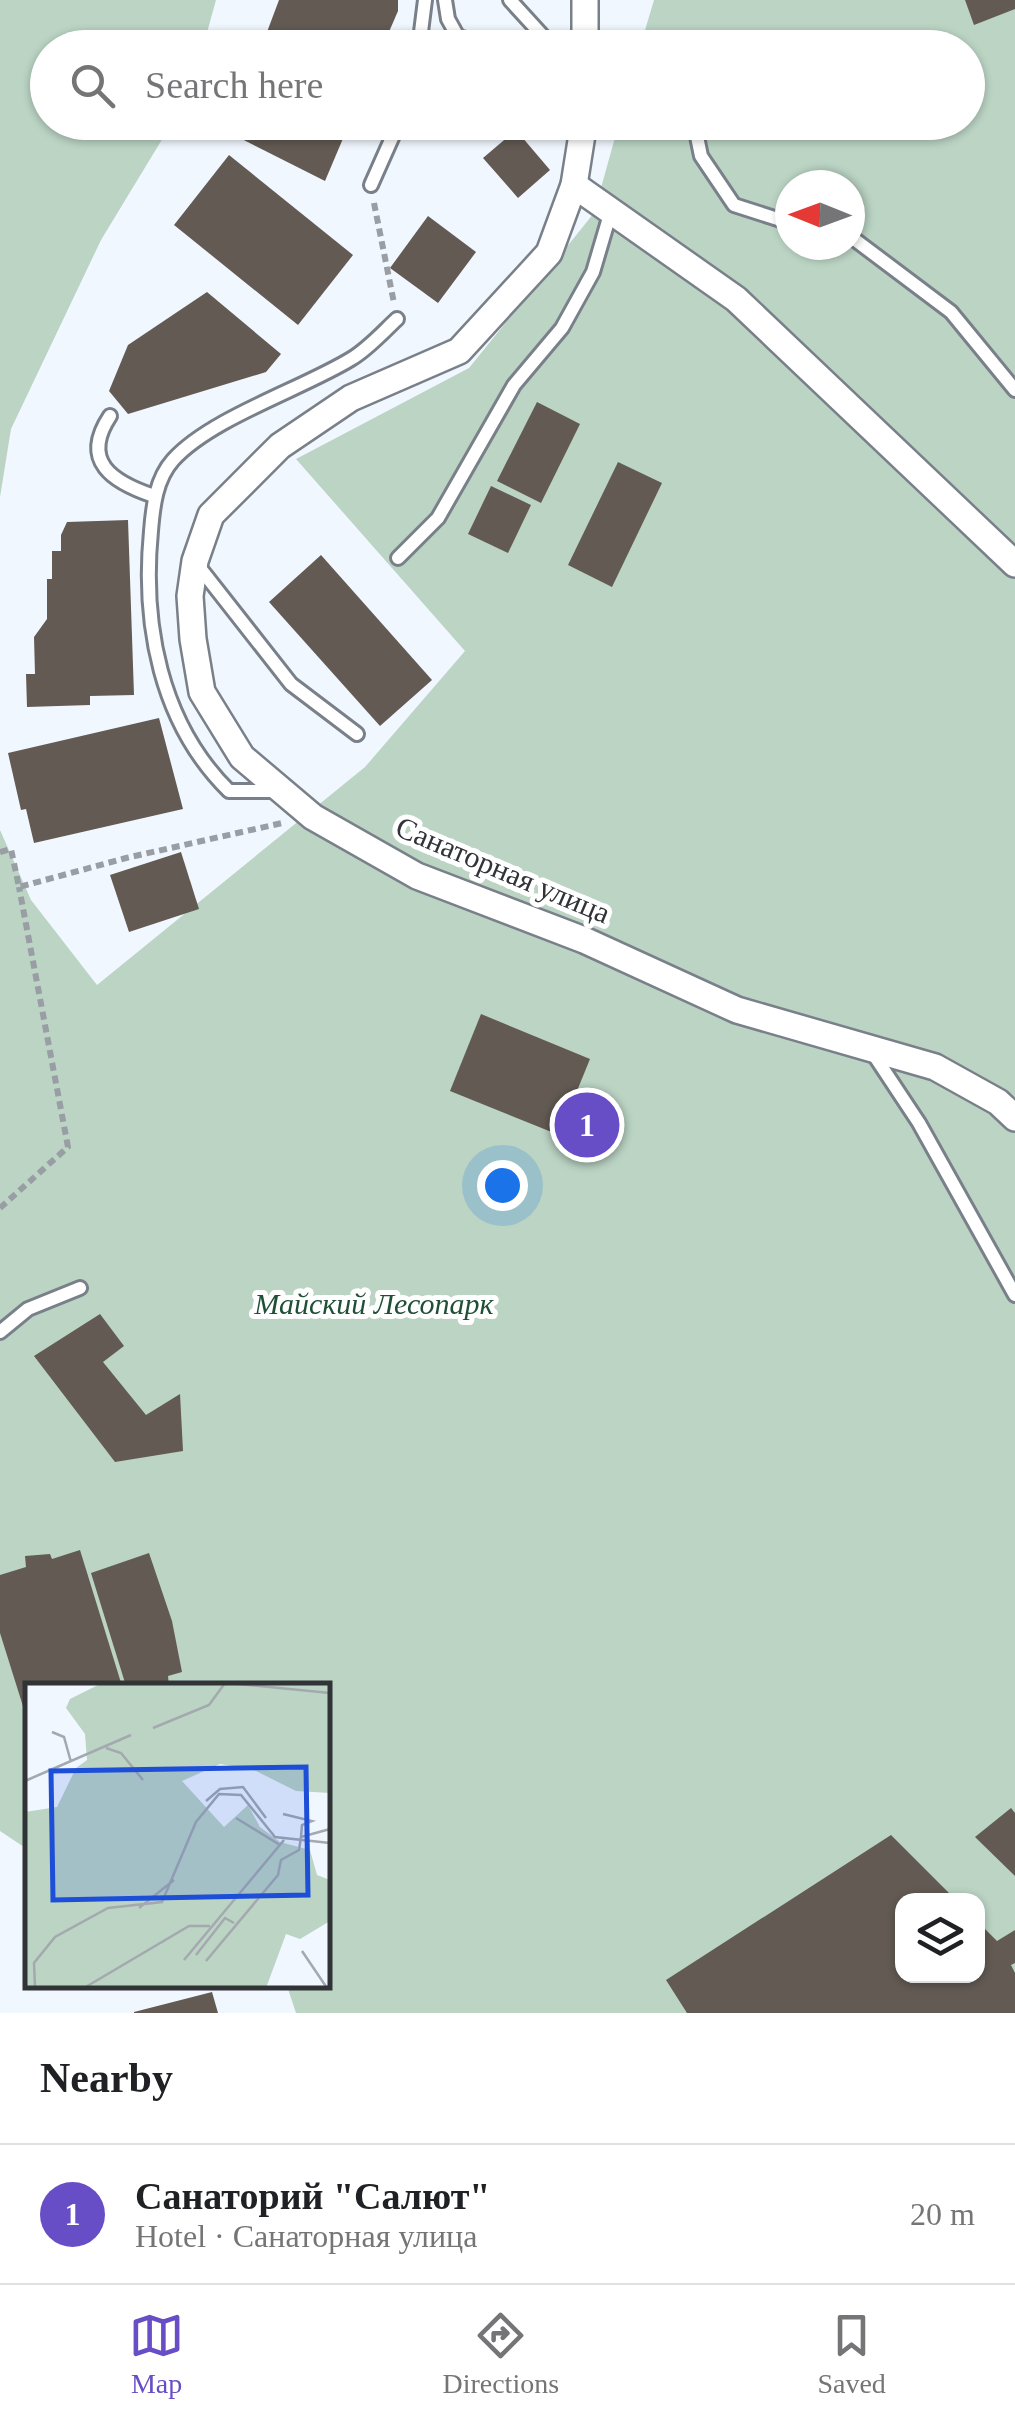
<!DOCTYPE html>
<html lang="en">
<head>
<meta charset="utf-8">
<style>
  :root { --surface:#fff; --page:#f6f6f6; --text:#202124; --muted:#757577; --line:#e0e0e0; --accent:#674ec7 }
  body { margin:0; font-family:"Times New Roman",serif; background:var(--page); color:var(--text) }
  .controls { position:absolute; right:30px; bottom:30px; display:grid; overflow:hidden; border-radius:20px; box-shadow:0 2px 8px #0004 }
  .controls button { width:90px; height:90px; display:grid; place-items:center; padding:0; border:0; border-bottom:2px solid var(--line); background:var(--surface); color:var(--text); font:50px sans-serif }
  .compass { position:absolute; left:775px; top:170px; width:90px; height:90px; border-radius:50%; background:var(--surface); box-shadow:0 2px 8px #0004; rotate:271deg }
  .you { position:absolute; left:502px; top:1185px; width:35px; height:35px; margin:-25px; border:8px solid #fff; border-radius:50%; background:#1a73e8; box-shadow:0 0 0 15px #1a73e833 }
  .badge { display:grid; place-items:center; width:65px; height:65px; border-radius:50%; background:var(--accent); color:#fff; font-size:32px; font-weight:700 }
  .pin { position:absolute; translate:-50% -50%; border:5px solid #fff; box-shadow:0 2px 10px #0006 }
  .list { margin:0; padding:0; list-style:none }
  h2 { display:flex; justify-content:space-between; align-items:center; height:130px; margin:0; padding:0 40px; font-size:42px }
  h2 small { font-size:32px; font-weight:400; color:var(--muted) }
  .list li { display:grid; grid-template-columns:65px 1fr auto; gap:30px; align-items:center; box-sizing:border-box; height:140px; padding:0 40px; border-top:2px solid var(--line) }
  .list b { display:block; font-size:38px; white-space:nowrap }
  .list p { margin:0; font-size:32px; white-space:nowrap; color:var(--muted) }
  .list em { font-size:32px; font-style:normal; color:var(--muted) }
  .icon { flex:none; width:55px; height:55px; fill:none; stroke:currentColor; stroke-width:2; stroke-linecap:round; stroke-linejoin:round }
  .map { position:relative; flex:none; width:1015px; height:2013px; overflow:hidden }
  .search { position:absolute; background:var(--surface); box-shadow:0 2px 8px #0004; left:30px; right:30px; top:30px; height:110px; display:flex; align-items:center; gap:25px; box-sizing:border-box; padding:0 35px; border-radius:55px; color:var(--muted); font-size:38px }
  .sheet { height:270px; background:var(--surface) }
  nav { display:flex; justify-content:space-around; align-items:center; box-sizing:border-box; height:140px; border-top:2px solid var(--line); background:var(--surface); font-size:28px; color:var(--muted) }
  nav a { display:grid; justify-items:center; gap:5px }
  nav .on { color:var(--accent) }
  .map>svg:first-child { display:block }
</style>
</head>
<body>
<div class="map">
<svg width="1015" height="2013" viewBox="0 0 1015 2013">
  <rect width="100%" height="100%" fill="#f1f7ff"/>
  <g fill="#bbd4c4" fill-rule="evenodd">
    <polygon points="0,0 216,0 203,47 48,48 48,122 172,123 101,240 11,429 0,497"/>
    <path d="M654,0H1015V2013H296L287,1986H328V1686H28L27,1849L0,1831V830L31,900L97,985L365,767L465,651L296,459L469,368L594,213L619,123L968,122V48L640,47ZM790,185H850V245H790ZM902,1900H978V1976H902Z"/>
  </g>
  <g fill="#625a53">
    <polygon points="279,0 398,0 398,11 382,48 261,48"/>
    <polygon points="965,0 1015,0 1015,9 974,25"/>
    <polygon points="231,122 350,122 325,181 228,132"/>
    <polygon points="516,130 550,170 518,198 483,158"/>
    <polygon points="229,155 353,255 298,325 174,225"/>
    <polygon points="428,216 476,252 438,303 390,268"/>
    <polygon points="207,292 281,354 266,372 128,414 109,391 128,345"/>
    <polygon points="537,402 580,424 541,503 497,481"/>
    <polygon points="618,462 662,483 612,587 568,565"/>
    <polygon points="491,486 531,505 508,553 468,534"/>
    <polygon points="128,520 134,695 90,696 90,705 27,707 26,674 35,674 34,637 47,619 47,579 52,579 52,551 61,551 61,535 67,522"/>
    <polygon points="321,555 432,680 380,726 269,602"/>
    <polygon points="159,718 183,809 34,843 26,809 21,810 8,753"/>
    <polygon points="181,852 199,909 129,932 110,875"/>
    <polygon points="481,1014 590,1059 559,1135 450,1091"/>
    <polygon points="100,1314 124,1346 103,1362 146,1415 180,1394 183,1451 115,1462 34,1356"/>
    <polygon points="80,1550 122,1686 28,1686 27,1719 0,1633 0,1575 26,1567 25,1556 50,1554 52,1559"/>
    <polygon points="149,1553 172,1621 182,1672 168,1676 169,1686 126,1686 91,1573"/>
    <polygon points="1011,1808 1015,1813 1015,1876 975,1837"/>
    <polygon points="891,1835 956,1900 902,1900 902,1976 978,1976 978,1922 997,1941 1015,1930 1015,1963 1011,1965 1015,1973 1015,2013 687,2013 666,1980"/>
    <polygon points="212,1992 218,2013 134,2013 134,2012"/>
  </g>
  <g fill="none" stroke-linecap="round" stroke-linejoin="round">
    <g stroke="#7a8089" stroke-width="18">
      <g id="lane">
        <polyline points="445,0 448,19 458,37 500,48"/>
        <polyline points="510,0 552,46 585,42 606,48"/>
        <polyline points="419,48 425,0"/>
        <polyline points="694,122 701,156 734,205 790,223"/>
        <polyline points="371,185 399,122"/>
        <polyline points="850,236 951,312 1015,390"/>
        <path d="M110,416C80,461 112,482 154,496"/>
        <polyline points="398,558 438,518 514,385 562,328 593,272 611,211"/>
        <polyline points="196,563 291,684 357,734"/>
        <path d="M280,791H229C160,723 142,624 151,531C153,506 156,479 173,460C211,418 302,389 351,359C368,349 383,332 397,319"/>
        <polyline points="872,1052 919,1123 1015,1295"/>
        <polyline points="0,1332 28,1309 80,1288"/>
      </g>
    </g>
    <g stroke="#7a8089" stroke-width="30">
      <g id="street">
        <polyline points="585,0 585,48"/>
        <polyline points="584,122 574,185 549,253 459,351 351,398 280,446 211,515 195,561 190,596 193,639 202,692 242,757 313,817 417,876 584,940 737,1010 935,1067 998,1102 1015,1118"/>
        <polyline points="574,185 736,299 1015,564"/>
      </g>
    </g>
    <g stroke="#999da4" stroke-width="6" stroke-dasharray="8 5" stroke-linecap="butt">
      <polyline points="374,203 394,303"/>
      <polyline points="0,852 11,849 19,887 126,858 282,823"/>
      <polyline points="0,1208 68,1147 19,887"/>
    </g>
    <use href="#lane" stroke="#fff" stroke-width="12"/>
    <use href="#street" stroke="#fff" stroke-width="25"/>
  </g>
  <g text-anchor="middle" stroke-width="10" stroke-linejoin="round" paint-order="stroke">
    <g font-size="30" fill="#313337" stroke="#fff">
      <text transform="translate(503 870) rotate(23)" y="10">Санаторная улица</text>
    </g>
    <g font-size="30" font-style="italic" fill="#1f5036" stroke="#fff">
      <text x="374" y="1314">Майский Лесопарк</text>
    </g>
  </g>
  <g transform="translate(25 1683)">
    <rect width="305" height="305" fill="#f1f7ff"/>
    <path d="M77,0H305V110L271,108L227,86L195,81L157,98L199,144L223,122L235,144L255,159L285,167L292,192L305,197V238L275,256L261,251L241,305H0V129L32,124L51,85L62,77L60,51L41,25L45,16Z" fill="#bbd4c4"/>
    <path fill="none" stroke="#a4a9af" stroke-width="2.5" d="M203,0L305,10M128,45L184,22L200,0M27,49L39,54L46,79M81,65L96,70L118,97M0,98L106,52M181,118L195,106L218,104L241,135M258,131L287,138L277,142L276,154M211,135L255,162M114,225L149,197M277,268L302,305M171,272L200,235L209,240M159,277L259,157M181,278L253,192L256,177L274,167L276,154L305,146M10,305L9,280L30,254L83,225L137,219L171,139L194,111L216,112L250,154L305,160M59,305L164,243H185"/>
    <path fill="#1d4ed8" fill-opacity="0.15" stroke="#1d4ed8" stroke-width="5" d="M281,84L283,212L28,217L26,88Z"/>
    <rect width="305" height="305" fill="none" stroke="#313337" stroke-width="5"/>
  </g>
</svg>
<div class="controls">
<button><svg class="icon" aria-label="layers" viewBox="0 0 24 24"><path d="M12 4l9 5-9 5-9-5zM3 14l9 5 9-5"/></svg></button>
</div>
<svg class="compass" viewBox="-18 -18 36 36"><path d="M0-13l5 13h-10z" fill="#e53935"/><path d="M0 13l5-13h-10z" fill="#757577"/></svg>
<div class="you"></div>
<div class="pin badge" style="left:587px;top:1125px">1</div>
<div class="search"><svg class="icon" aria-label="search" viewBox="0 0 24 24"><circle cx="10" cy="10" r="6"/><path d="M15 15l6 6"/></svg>Search here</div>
</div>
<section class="sheet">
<h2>Nearby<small></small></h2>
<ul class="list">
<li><span class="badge">1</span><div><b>Санаторий &quot;Салют&quot;</b><p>Hotel · Санаторная улица</p></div><em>20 m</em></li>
</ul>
</section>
<nav>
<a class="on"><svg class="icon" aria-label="map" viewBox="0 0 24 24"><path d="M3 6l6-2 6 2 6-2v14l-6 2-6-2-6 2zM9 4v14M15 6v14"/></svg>Map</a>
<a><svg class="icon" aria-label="directions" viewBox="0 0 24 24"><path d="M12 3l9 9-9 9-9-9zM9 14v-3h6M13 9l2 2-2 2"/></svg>Directions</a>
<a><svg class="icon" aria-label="saved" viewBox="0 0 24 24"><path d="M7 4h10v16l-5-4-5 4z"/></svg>Saved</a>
</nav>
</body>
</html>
